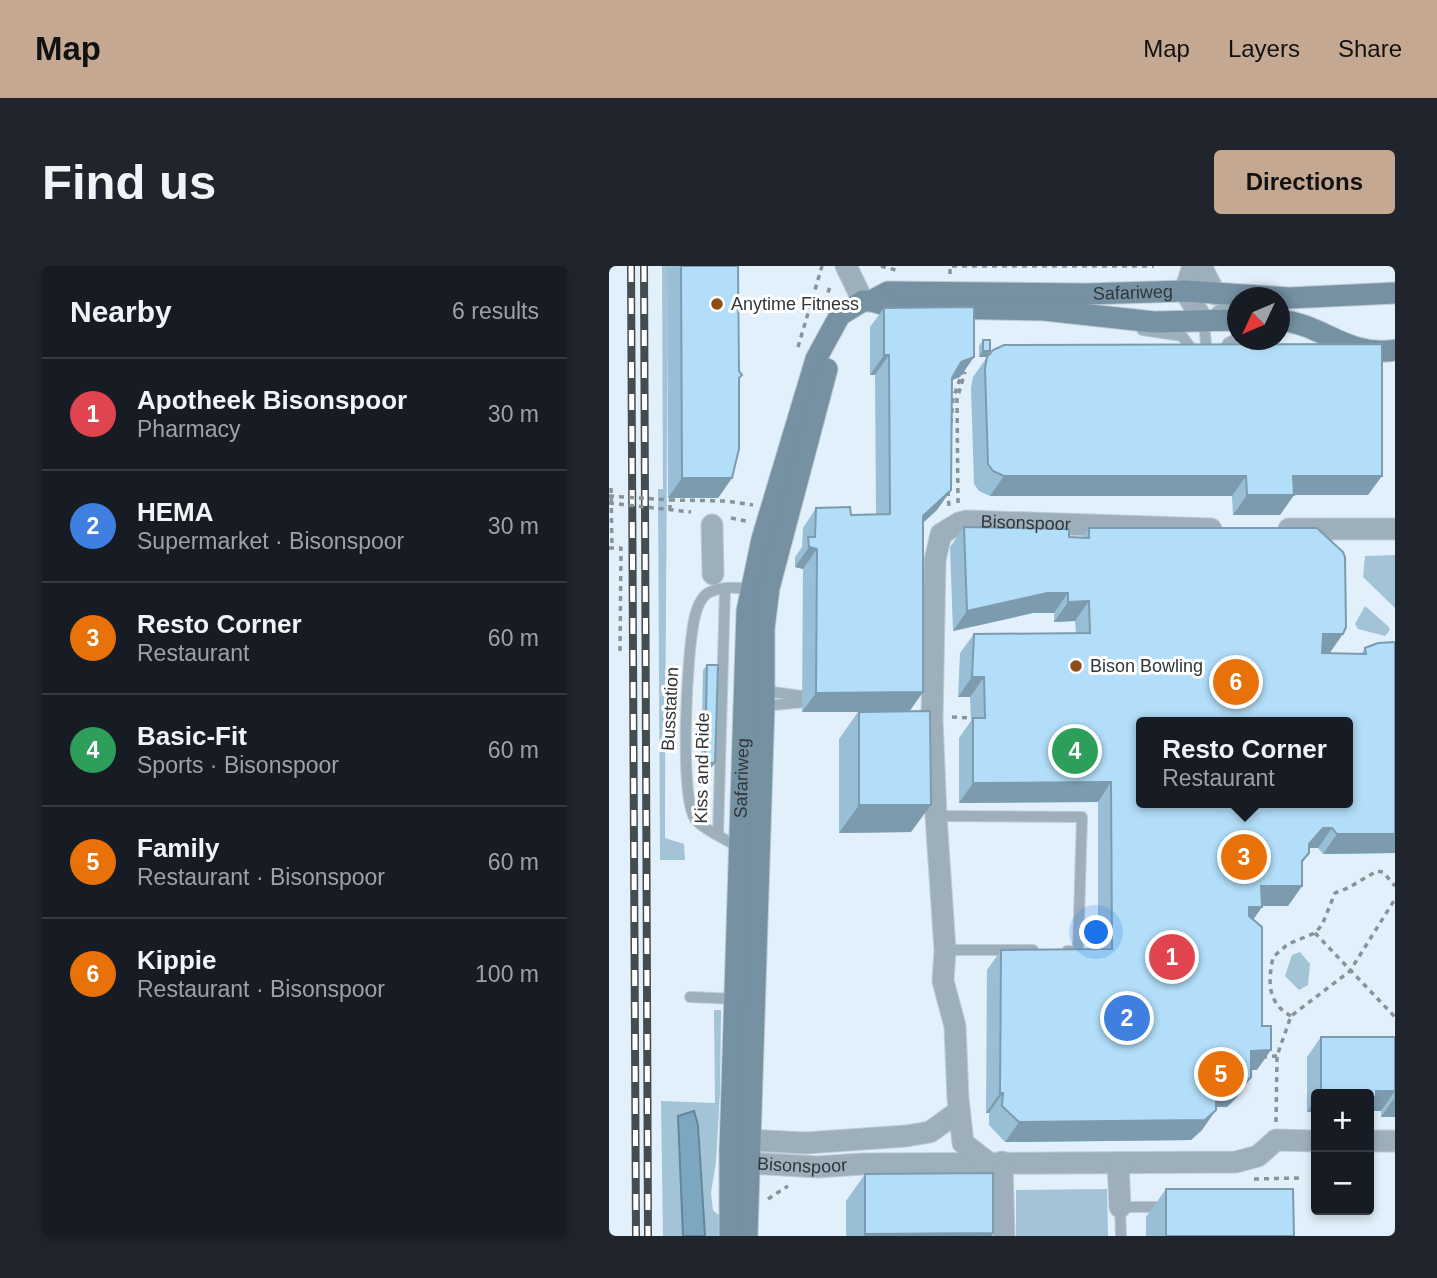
<!DOCTYPE html>
<html lang="en">
<head>
<meta charset="utf-8">
<style>
  :root { --surface:#171b24; --page:#20242c; --text:#f1f3f6; --muted:#9ea1a6; --line:#363941; --accent:#c4a892 }
  body { margin:0; font-family:Arial,sans-serif; background:var(--page); color:var(--text) }
  .controls { position:absolute; right:21px; bottom:21px; display:grid; overflow:hidden; border-radius:7px; box-shadow:0 4px 10px #0003 }
  .controls button { width:63px; height:63px; display:grid; place-items:center; padding:0; border:0; border-bottom:2px solid var(--line); background:var(--surface); color:var(--text); font:35px sans-serif }
  .compass { position:absolute; left:618px; top:21px; width:63px; height:63px; border-radius:50%; background:var(--surface); box-shadow:0 4px 10px #0003; rotate:226deg }
  .you { position:absolute; left:488px; top:667px; width:24px; height:24px; margin:-18px; border:5px solid #fff; border-radius:50%; background:#1a73e8; box-shadow:0 0 0 10px #1a73e833 }
  .badge { display:grid; place-items:center; width:46px; height:46px; border-radius:50%; background:var(--accent); color:#fff; font-size:23px; font-weight:700 }
  .pin { position:absolute; translate:-50% -50%; border:4px solid #fff; box-shadow:0 2px 7px #0006 }
  .popup { position:absolute; left:527px; top:451px; width:217px; height:91px; box-sizing:border-box; display:grid; place-content:center; border-radius:7px; background:var(--surface); filter:drop-shadow(0 2px 5px #0005); font-size:23px; white-space:nowrap; color:var(--muted) }
  .popup b { font-size:26px; color:var(--text) }
  .popup::after { content:''; position:absolute; left:50%; top:100%; margin-left:-14px; border:14px solid transparent; border-top-color:var(--surface) }
  .list { margin:0; padding:0; list-style:none }
  h2 { display:flex; justify-content:space-between; align-items:center; height:91px; margin:0; padding:0 28px; font-size:30px }
  h2 small { font-size:23px; font-weight:400; color:var(--muted) }
  .list li { display:grid; grid-template-columns:46px 1fr auto; gap:21px; align-items:center; box-sizing:border-box; height:112px; padding:0 28px; border-top:2px solid var(--line) }
  .list b { display:block; font-size:26px; white-space:nowrap }
  .list p { margin:0; font-size:23px; white-space:nowrap; color:var(--muted) }
  .list em { font-size:23px; font-style:normal; color:var(--muted) }
  .map { position:relative; flex:none; width:786px; height:970px; overflow:hidden; border-radius:7px }
  header { display:flex; align-items:center; gap:42px; box-sizing:border-box; height:98px; padding:0 35px; background:var(--accent); color:#111 }
  header strong { font-size:33px }
  nav { display:flex; gap:38px; margin-inline-start:auto; font-size:24px }
  .intro { display:flex; align-items:center; justify-content:space-between; box-sizing:border-box; height:168px; padding:0 42px }
  h1 { margin:0; font-size:49px }
  .button { padding:18px 32px; border-radius:7px; background:var(--accent); color:#111; font-size:24px; font-weight:700 }
  main { display:flex; gap:42px; padding:0 42px }
  aside { flex:1; background:var(--surface); border-radius:7px; box-shadow:0 4px 10px #0003 }
  .map>svg:first-child { display:block }
</style>
</head>
<body>
<header>
<strong>Map</strong>
<nav><a>Map</a><a>Layers</a><a>Share</a></nav>
</header>
<div class="intro"><h1>Find us</h1><a class="button">Directions</a></div>
<main>
<aside>
<h2>Nearby<small>6 results</small></h2>
<ul class="list">
<li><span class="badge" style="background:#e0444e">1</span><div><b>Apotheek Bisonspoor</b><p>Pharmacy</p></div><em>30 m</em></li>
<li><span class="badge" style="background:#3f7fe0">2</span><div><b>HEMA</b><p>Supermarket · Bisonspoor</p></div><em>30 m</em></li>
<li><span class="badge" style="background:#e8710a">3</span><div><b>Resto Corner</b><p>Restaurant</p></div><em>60 m</em></li>
<li><span class="badge" style="background:#2e9e5b">4</span><div><b>Basic-Fit</b><p>Sports · Bisonspoor</p></div><em>60 m</em></li>
<li><span class="badge" style="background:#e8710a">5</span><div><b>Family</b><p>Restaurant · Bisonspoor</p></div><em>60 m</em></li>
<li><span class="badge" style="background:#e8710a">6</span><div><b>Kippie</b><p>Restaurant · Bisonspoor</p></div><em>100 m</em></li>
</ul>
</aside>
<div class="map">
<svg width="786" height="970" viewBox="0 0 786 970">
  <rect width="100%" height="100%" fill="#e1f0fa"/>
  <g fill="#a3c3d7">
    <path d="M53,0H58C59,191 56,381 56,572L75,578L76,594H51L49,223H54Z"/>
    <polygon points="786,289 786,342 754,311 756,290"/>
    <polygon points="756,340 779,360 781,364 776,370 749,363 746,358"/>
    <polygon points="691,686 701,698 699,719 690,724 676,710 683,689"/>
    <polygon points="105,744 112,744 111,825 107,896 102,927 104,944 113,952 113,970 96,970 90,859 85,845 70,866 72,882 74,970 54,970 52,835 106,837"/>
    <polygon points="498,923 499,970 407,970 407,924"/>
  </g>
  <polygon fill="#7ca7c1" stroke="#658598" stroke-width="2" points="85,845 89,859 96,970 74,970 69,850"/>
  <g fill="none" stroke-linecap="round" stroke-linejoin="round">
    <g stroke="#becbd3" stroke-width="12">
      <g id="lane">
        <polyline points="533,64 573,70 582,82 581,91"/>
        <polyline points="598,90 595,56 619,37 628,37"/>
        <polyline points="612,91 619,77 628,72"/>
        <polyline points="157,418 164,426 200,431"/>
        <polyline points="152,437 155,440 205,435"/>
        <polyline points="327,550 473,551 469,685 458,685"/>
        <polyline points="109,568 116,323"/>
        <path d="M131,582C120,575 92,562 86,553C70,529 78,381 86,350C88,342 91,332 99,327C113,319 132,322 147,323"/>
        <polyline points="336,684 424,684"/>
        <polyline points="81,731 127,733"/>
        <polyline points="512,970 511,941 558,941"/>
      </g>
    </g>
    <g stroke="#becbd3" stroke-width="23">
      <g id="street">
        <polyline points="237,0 254,35"/>
        <polyline points="584,0 576,25 595,56"/>
        <polyline points="592,0 606,28"/>
        <polyline points="103,259 104,308"/>
        <polyline points="680,263 786,263"/>
        <path id="s1" d="M350,845L321,866L297,870L197,877L141,874L121,884L140,897L208,901L253,898L627,896L649,890L667,874L707,875"/>
        <polyline points="760,875 786,875"/>
        <polyline points="393,896 395,970"/>
        <path id="s2" d="M380,897L354,877L349,833L346,760L334,715L336,684L327,550L323,454L326,294L332,268L350,257L358,255L602,263"/>
        <polyline points="509,897 511,941"/>
      </g>
    </g>
    <g stroke="#becbd3" stroke-width="23">
      <g id="secondary">
        <path id="s3" d="M262,35L279,26L477,28L576,25L680,32L786,27"/>
        <path d="M670,54C714,58 738,92 786,84"/>
        <path id="s4" d="M121,970V884L138,345L153,273L207,93L231,49L254,35H262L283,41L435,44L545,56L628,54"/>
        <polyline points="138,970 155,440 155,363 160,322 218,103"/>
      </g>
    </g>
    <g stroke="#889299" stroke-width="3.5" stroke-dasharray="5 5" stroke-linecap="butt">
      <polyline points="272,0 290,5"/>
      <polyline points="341,8 341,0 545,0"/>
      <polyline points="216,36 222,17"/>
      <polyline points="189,81 213,0"/>
      <polyline points="342,157 344,133 354,104"/>
      <polyline points="2,222 3,282"/>
      <polyline points="339,225 340,241"/>
      <polyline points="349,237 348,133 356,106"/>
      <polyline points="61,244 61,234 117,235 144,239"/>
      <polyline points="122,252 137,255 138,253"/>
      <polyline points="0,282 12,282 11,387"/>
      <polyline points="343,451 362,452"/>
      <polyline points="706,667 786,751"/>
      <path d="M682,750C658,737 659,716 664,691L679,678L706,667L713,659L726,627L739,622L768,605L774,606L786,620"/>
      <polyline points="653,791 668,790"/>
      <polyline points="667,856 668,790 682,750 741,705 786,633"/>
      <polyline points="645,913 692,912"/>
      <polyline points="159,933 179,920"/>
    </g>
    <use href="#lane" stroke="#9dafbb" stroke-width="10"/>
    <use href="#street" stroke="#9dafbb" stroke-width="21"/>
    <use href="#secondary" stroke="#7591a2" stroke-width="21"/>
    <g stroke="#454c50" stroke-width="8">
      <g id="rail">
        <polyline points="22,0 27,970"/>
        <polyline points="35,0 39,970"/>
      </g>
    </g>
    <use href="#rail" stroke="#fff" stroke-width="5" stroke-dasharray="16" stroke-linecap="butt"/>
    <g stroke="#889299" stroke-width="3.5" stroke-dasharray="5 5" stroke-linecap="butt">
      <polyline points="0,230 61,234"/>
      <polyline points="0,237 82,246"/>
    </g>
  </g>
  <g fill="#99bfd6">
    <polygon points="58,0 129,0 130,113 123,212 109,232 59,232"/>
    <polygon points="275,42 365,91 351,111 343,114 342,224 328,244 314,257 314,426 300,445 302,566 230,567 230,473 249,446 193,446 194,303 186,301 186,291 193,281 194,262 207,242 242,249 267,248 266,109 261,109 261,61"/>
    <polygon points="374,74 378,91 370,91 370,80"/>
    <polygon points="378,91 759,229 685,229 671,249 624,249 623,230 381,230 370,225 365,218 362,122 364,111"/>
    <polygon points="355,261 473,272 480,262 721,387 752,388 756,382 786,587 714,588 709,582 701,582 700,587 693,597 693,620 679,640 653,640 644,654 648,804 642,804 642,811 628,831 618,841 607,841 593,864 582,874 396,876 380,859 380,847 377,847 378,704 392,684 489,683 489,536 350,537 350,472 362,455 361,431 349,431 351,387 365,368 467,367 466,355 445,356 445,347 424,347 344,365 341,281"/>
    <polygon points="98,399 106,497 102,502 92,502 94,404"/>
    <polygon points="712,771 786,771 786,851 772,851 772,845 760,828 707,828 707,846 698,846 698,791"/>
    <polygon points="256,908 384,967 383,970 237,970 237,935"/>
    <polygon points="557,923 685,970 537,970 537,951"/>
  </g>
  <g fill="#7d9bae">
    <polygon points="374,85 381,85 378,91 370,91"/>
    <polygon points="275,89 280,89 266,109 261,109"/>
    <polygon points="365,91 351,111 338,116 352,96"/>
    <polygon points="395,210 637,210 623,230 381,230"/>
    <polygon points="684,210 773,210 759,229 685,229 671,249 624,249 638,229"/>
    <polygon points="73,212 123,212 109,232 59,232"/>
    <polygon points="342,224 328,244 300,269 314,250"/>
    <polygon points="200,281 208,283 194,303 186,301"/>
    <polygon points="438,327 459,327 445,347 424,347 344,365 358,345"/>
    <polygon points="480,335 466,355 445,356 459,336"/>
    <polygon points="714,368 734,368 720,388 700,388"/>
    <polygon points="363,411 375,411 361,431 349,431"/>
    <polygon points="314,426 300,446 193,446 207,427"/>
    <polygon points="96,496 106,497 102,502 92,502"/>
    <polygon points="502,516 489,536 350,537 364,517"/>
    <polygon points="250,539 322,539 302,566 230,567"/>
    <polygon points="714,562 723,562 709,582 701,582 686,597 700,578"/>
    <polygon points="728,568 786,568 786,587 714,588"/>
    <polygon points="652,620 693,620 679,640 638,640"/>
    <polygon points="640,641 653,641 639,661"/>
    <polygon points="662,784 648,804 628,804 642,785"/>
    <polygon points="642,811 628,831 618,841 601,841 611,821"/>
    <polygon points="767,825 786,825 772,845 760,845 760,831"/>
    <polygon points="712,826 722,826 721,828 710,828"/>
    <polygon points="391,827 394,827 380,847 377,847"/>
    <polygon points="786,831 786,851 772,851"/>
    <polygon points="707,833 707,846 698,846"/>
    <polygon points="607,844 593,864 582,874 396,876 410,856"/>
    <polygon points="384,967 383,970 255,970 256,968"/>
  </g>
  <g fill="#b2def9" stroke="#7d9bae" stroke-width="2" fill-rule="evenodd">
    <polygon points="72,0 129,0 130,105 133,109 130,112 130,183 123,212 73,212"/>
    <polygon points="365,41 365,91 352,96 343,112 342,224 314,250 314,426 207,427 208,283 200,281 199,271 206,271 207,242 241,241 242,249 281,248 280,89 275,89 275,42"/>
    <rect x="374" y="74" width="7" height="11"/>
    <polygon points="773,78 773,210 684,210 685,229 638,229 637,210 395,210 384,205 379,198 376,102 378,91 384,84 395,79"/>
    <path d="M355,261L460,263V271L480,272V262H708L734,286L736,291L737,361L734,368H714L713,387L757,388L756,382L769,377L786,376V568H728L723,562H714L700,578V587L693,595V620H652L653,641H640V650L653,661V760H662V784L642,785V811L632,821H611V827L607,831V844L596,854L410,856L393,840L394,827H391L392,684L503,683L502,516L364,517V452H376L375,411H363L365,368L481,367L480,335L459,336V327H438L358,345ZM532,456H738V537H532Z"/>
    <polygon points="98,399 109,399 106,497 96,496"/>
    <polygon points="321,445 322,539 250,539 250,446"/>
    <polygon points="712,771 786,771 786,831 786,825 767,825 767,831 760,831 760,828 723,828 722,826 712,826"/>
    <polygon points="384,907 384,967 256,968 256,908"/>
    <polygon points="557,923 684,923 685,970 557,970"/>
  </g>
  <g fill="#8e4d17" stroke="#fff" stroke-width="2.5">
    <circle cx="108" cy="38" r="7"/>
    <circle cx="467" cy="400" r="7"/>
  </g>
  <g text-anchor="middle" stroke-width="6" stroke-linejoin="round" paint-order="stroke">
    <g font-size="18" fill="#303639" stroke="#fff">
      <text dy="6" stroke="none"><textPath href="#s3" startOffset="264">Safariweg</textPath></text>
      <text dy="6" stroke="none"><textPath href="#s2" startOffset="733">Bisonspoor</textPath></text>
      <text transform="translate(61 443) rotate(-87)" y="6">Busstation</text>
      <text transform="translate(93 502) rotate(-89)" y="6">Kiss and Ride</text>
      <text dy="6" stroke="none"><textPath href="#s4" startOffset="458">Safariweg</textPath></text>
      <text dy="6" stroke="none"><textPath href="#s1" startOffset="315">Bisonspoor</textPath></text>
    </g>
    <g font-size="18" fill="#303639" stroke="#fff" text-anchor="start">
      <text x="122" y="44">Anytime Fitness</text>
      <text x="481" y="406">Bison Bowling</text>
    </g>
  </g>
</svg>
<div class="controls">
<button>+</button>
<button>−</button>
</div>
<svg class="compass" viewBox="-18 -18 36 36"><path d="M0-13l5 13h-10z" fill="#e53935"/><path d="M0 13l5-13h-10z" fill="#9ea1a6"/></svg>
<div class="you"></div>
<div class="pin badge" style="left:563px;top:691px;background:#e0444e">1</div>
<div class="pin badge" style="left:518px;top:752px;background:#3f7fe0">2</div>
<div class="pin badge" style="left:635px;top:591px;background:#e8710a">3</div>
<div class="popup"><b>Resto Corner</b>Restaurant</div>
<div class="pin badge" style="left:466px;top:485px;background:#2e9e5b">4</div>
<div class="pin badge" style="left:612px;top:808px;background:#e8710a">5</div>
<div class="pin badge" style="left:627px;top:416px;background:#e8710a">6</div>
</div>
</main>
</body>
</html>
